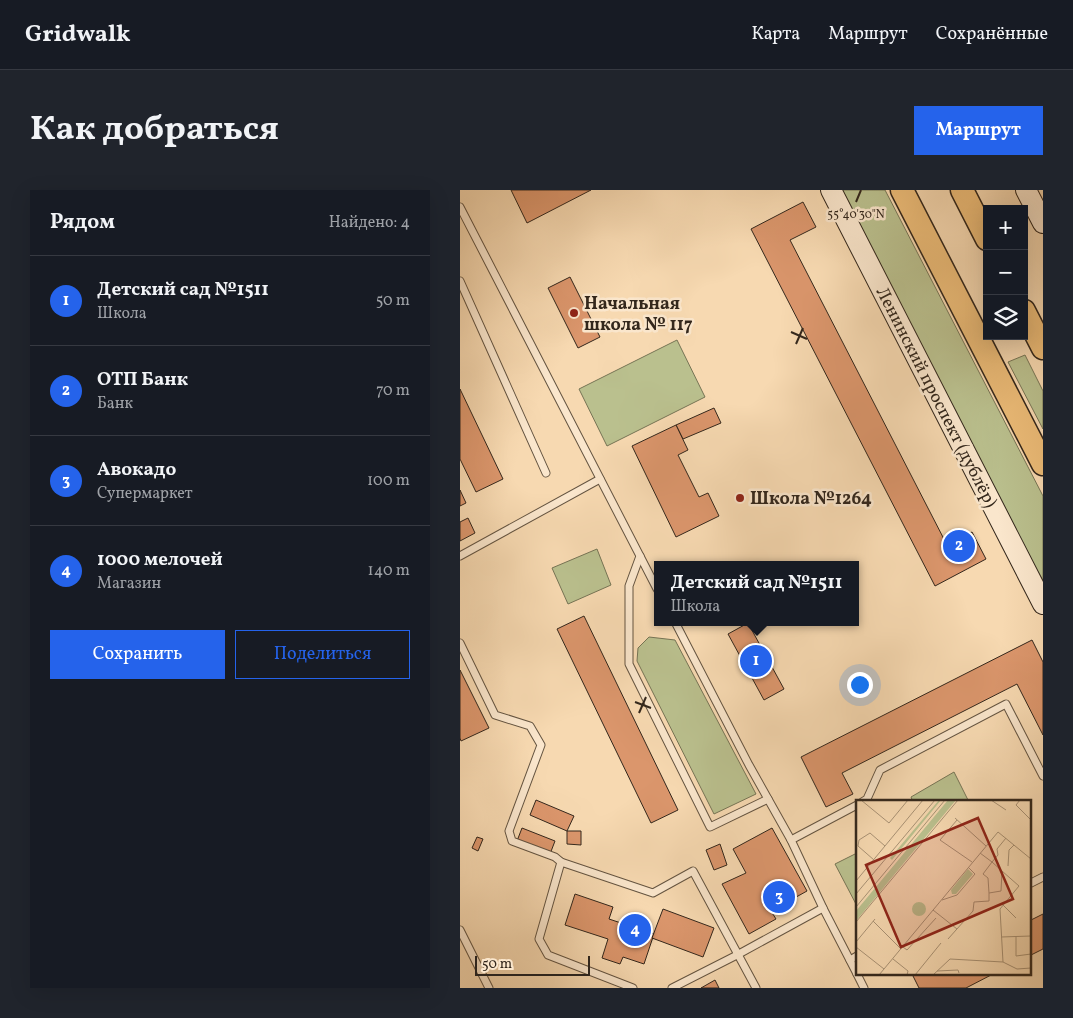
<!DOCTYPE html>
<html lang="ru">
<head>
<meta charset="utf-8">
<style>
  :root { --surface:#171b24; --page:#20242c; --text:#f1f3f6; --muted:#9ea1a6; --line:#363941; --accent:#2563eb }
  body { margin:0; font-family:Vollkorn,serif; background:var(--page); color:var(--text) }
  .controls { position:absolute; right:15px; top:15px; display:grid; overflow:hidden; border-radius:0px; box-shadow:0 5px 20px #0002 }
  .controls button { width:45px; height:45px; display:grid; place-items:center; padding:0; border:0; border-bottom:1px solid var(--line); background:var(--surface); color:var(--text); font:25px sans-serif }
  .scale { position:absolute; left:15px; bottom:12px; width:115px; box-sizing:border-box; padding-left:5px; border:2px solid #33271c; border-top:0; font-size:14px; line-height:18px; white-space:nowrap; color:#33271c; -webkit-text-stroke:4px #fae6cc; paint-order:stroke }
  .you { position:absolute; left:399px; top:494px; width:18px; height:18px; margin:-12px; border:4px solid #fff; border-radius:50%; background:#1a73e8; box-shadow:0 0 0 8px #1a73e833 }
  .badge { display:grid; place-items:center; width:32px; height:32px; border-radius:50%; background:var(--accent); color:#fff; font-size:16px; font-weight:700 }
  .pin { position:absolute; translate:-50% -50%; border:2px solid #fff; box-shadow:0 1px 5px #0006 }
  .popup { position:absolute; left:194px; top:371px; width:205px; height:65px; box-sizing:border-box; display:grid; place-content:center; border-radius:0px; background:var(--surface); filter:drop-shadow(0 1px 4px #0005); font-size:16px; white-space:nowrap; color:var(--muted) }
  .popup b { font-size:19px; color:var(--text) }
  .popup::after { content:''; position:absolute; left:50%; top:100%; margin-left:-10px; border:10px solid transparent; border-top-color:var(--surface) }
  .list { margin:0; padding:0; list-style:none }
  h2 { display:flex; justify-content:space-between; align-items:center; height:65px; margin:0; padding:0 20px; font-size:21px }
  h2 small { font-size:16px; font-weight:400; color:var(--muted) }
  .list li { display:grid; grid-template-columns:32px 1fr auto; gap:15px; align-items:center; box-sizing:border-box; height:90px; padding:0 20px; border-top:1px solid var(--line) }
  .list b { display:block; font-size:19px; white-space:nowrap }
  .list p { margin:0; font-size:16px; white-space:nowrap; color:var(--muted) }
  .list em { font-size:16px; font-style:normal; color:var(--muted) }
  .actions { display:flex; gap:10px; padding:15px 20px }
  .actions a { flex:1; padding:11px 0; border:1px solid var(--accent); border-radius:0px; text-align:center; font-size:18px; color:var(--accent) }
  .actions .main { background:var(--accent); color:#fff }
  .icon { flex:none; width:28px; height:28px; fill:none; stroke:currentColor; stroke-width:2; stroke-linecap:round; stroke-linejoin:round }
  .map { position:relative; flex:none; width:583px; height:798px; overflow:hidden; border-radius:0px }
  header { display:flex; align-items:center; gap:30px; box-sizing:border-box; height:70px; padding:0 25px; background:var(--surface); border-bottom:1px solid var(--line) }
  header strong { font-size:24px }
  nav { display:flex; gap:28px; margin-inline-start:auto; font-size:18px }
  .intro { display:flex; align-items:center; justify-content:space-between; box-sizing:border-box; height:120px; padding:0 30px }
  h1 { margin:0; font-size:35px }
  .button { padding:12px 22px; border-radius:0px; background:var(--accent); color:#fff; font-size:18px; font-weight:700 }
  main { display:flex; gap:30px; padding:0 30px }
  aside { flex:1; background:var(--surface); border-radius:0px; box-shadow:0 5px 20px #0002 }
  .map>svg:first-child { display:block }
</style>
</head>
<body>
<header>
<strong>Gridwalk</strong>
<nav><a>Карта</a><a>Маршрут</a><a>Сохранённые</a></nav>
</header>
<div class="intro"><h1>Как добраться</h1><a class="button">Маршрут</a></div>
<main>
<aside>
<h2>Рядом<small>Найдено: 4</small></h2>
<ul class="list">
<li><span class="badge">1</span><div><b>Детский сад №1511</b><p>Школа</p></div><em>50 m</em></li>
<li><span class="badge">2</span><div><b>ОТП Банк</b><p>Банк</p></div><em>70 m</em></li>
<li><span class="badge">3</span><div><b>Авокадо</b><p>Супермаркет</p></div><em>100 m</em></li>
<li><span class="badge">4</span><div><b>1000 мелочей</b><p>Магазин</p></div><em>140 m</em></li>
</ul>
<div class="actions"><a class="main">Сохранить</a><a>Поделиться</a></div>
</aside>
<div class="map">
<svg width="583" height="798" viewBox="0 0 583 798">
  <rect width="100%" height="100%" fill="#f7d9b1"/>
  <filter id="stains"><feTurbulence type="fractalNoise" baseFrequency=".004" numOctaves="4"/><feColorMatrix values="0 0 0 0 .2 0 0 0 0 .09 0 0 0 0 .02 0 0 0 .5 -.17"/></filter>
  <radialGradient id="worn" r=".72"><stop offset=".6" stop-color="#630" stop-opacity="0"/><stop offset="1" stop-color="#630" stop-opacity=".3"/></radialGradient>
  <g fill="#bac08e" stroke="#767455">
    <polygon points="380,0 425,0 583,306 583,395"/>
    <polygon points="217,150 245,207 147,256 119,199"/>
    <polygon points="565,165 583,201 583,239 548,172"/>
    <polygon points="137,359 151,395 108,414 92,378"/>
    <polygon points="189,447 215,450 296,604 254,624 177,471 178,458"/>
    <polygon points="494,582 509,612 453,612 451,607"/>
    <polygon points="397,663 397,716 375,674"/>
  </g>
  <g fill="#db966c" stroke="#33271c">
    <polygon points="51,0 131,0 67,33"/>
    <polygon points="343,12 356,37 330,50 487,355 512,342 526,369 475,396 291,39"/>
    <polygon points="110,87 140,147 118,158 88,98"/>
    <polygon points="0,199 43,289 16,302 0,269"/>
    <polygon points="254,218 261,233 223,249 216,235"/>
    <polygon points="216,235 228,260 218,265 239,307 248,303 259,326 216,347 172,256"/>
    <polygon points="0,300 6,313 0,316"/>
    <polygon points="8,328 15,343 0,351 0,332"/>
    <polygon points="124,426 218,620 191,633 97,439"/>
    <polygon points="288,433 324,499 304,510 268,444"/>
    <polygon points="572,450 583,472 583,545 557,494 382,583 393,604 366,617 341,567"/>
    <polygon points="0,480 29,538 1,551 0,548"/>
    <polygon points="76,610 114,626 107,641 70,625"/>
    <polygon points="62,638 95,651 90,664 57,651"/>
    <polygon points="312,638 347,701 311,721 316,729 289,744 262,694 286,683 273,659"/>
    <polygon points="107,641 121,641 121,655 107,654"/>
    <polygon points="17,647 23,649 18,661 12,658"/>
    <polygon points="260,654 267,675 254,680 246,660"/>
    <polygon points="115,704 153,717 149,729 194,744 184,774 163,767 160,774 142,768 148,749 105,735"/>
    <polygon points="203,719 254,738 243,767 192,748"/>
    <polygon points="583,724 583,759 569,766 569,731"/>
    <polygon points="452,784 533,784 506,798 459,798"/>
    <polygon points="255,790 259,798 241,798"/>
  </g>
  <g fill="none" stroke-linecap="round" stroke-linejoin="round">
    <g stroke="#645441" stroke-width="9">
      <g id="lane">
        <polyline points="0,17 197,399"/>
        <polyline points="0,91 86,283"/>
        <polyline points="0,366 140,289"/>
        <polyline points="180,366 169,396 169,474 250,637 308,609"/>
        <polyline points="215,432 289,575 331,650 363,718 397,784"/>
        <polyline points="0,453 35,525 70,536 81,555 49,641 52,651 95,667 101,672"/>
        <polyline points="402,612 407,609 420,580 546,514 583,586"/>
        <polyline points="331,650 397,615"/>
        <polyline points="569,694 583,687"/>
        <polyline points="0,740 29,798"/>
        <polyline points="390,770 397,766"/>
        <polyline points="397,784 404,798"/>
        <polyline points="173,798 88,765 79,749 101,672 193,703 233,681 296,798"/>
        <polyline points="212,798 277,765 363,718"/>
      </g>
    </g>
    <g stroke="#33271c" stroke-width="22">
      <g id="secondary">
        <polyline points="371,0 583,414"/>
        <polyline points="566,0 583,33"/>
      </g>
    </g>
    <g stroke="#33271c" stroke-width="25">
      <g id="primary">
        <polyline points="442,0 583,274"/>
        <polyline points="502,0 527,49"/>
        <polyline points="564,121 583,158"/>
      </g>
    </g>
    <use href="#lane" stroke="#fae6cc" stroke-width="7"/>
    <use href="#secondary" stroke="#fae6cc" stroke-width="20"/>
    <use href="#primary" stroke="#ecbc78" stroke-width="22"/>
  </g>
  <path fill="none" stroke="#33271c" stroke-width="2" d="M396,12L401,0M331,142L347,149M336,154L343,138M175,512L191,518M179,523L186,507"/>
  <g fill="#8f2418" stroke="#fae6cc" stroke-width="2">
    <circle cx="114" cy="123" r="5"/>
    <circle cx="280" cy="308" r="5"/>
  </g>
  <g text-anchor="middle" stroke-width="5" stroke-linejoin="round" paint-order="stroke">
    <g font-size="18" font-weight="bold" fill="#33271c" stroke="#fae6cc" text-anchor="start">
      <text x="124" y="119">Начальная<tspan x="124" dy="21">школа № 117</tspan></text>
      <text x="290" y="314">Школа №1264</text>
    </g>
    <g font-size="18" fill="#33271c" stroke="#fae6cc">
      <text transform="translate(477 207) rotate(63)" y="6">Ленинский проспект (дублёр)</text>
    </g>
  </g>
  <g transform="translate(396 610)">
    <rect width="175" height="175" fill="#f7d9b1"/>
    <path d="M83,0H85L36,60L34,58ZM92,0H100L0,121V111ZM112,69L117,74L100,94H96L95,90ZM56 109a7 7 0 1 1 14 0a7 7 0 1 1-14 0Z" fill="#bac08e"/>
    <path fill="none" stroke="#a99275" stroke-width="1" d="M5,0L33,23L52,0M135,0L150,10M164,0L160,5L175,20M99,18L130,46M101,20L84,40L116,62M124,53L136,62L146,71L145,91L133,93L132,78L127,74L136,62L142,55L141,49L150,38M18,60L2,46L3,40L14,33L29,46M152,66L153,50L158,45M0,81L67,0M0,94L79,0M86,100L101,95L119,74L112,67M147,105L160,118M0,107L89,0M77,110L101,129M17,121L45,149M0,122L102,0M145,137L175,136M160,137V156L175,154M92,139L117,111L118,102L133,101V93M0,142L19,119M0,147L28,169M47,147L51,150L80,118M37,159L52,171L51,175M147,162L161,169L175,168M81,171L102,170L103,173M23,175L142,32L175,59M59,175L85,143M77,175L94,159L147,162L144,109L163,86L146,71"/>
    <path fill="#8f2418" fill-opacity="0.15" stroke="#8f2418" stroke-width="2.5" d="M122,18L157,99L45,147L10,65Z"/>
    <rect width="175" height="175" fill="none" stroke="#33271c" stroke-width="2.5"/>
  </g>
  <g font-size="12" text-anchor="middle" fill="#33271c" stroke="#fae6cc" stroke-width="5" stroke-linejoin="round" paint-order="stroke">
    <text x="396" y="28">55°40'30"N</text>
  </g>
  <rect width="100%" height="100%" filter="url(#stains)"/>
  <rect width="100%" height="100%" fill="url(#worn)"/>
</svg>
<div class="controls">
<button>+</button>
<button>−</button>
<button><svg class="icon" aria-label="layers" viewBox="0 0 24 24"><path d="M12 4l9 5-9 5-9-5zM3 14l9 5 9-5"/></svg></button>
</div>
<div class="scale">50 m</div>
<div class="you"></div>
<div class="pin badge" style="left:296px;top:471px">1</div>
<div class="popup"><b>Детский сад №1511</b>Школа</div>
<div class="pin badge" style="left:499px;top:356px">2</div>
<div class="pin badge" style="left:319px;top:707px">3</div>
<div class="pin badge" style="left:175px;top:740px">4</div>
</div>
</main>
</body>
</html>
